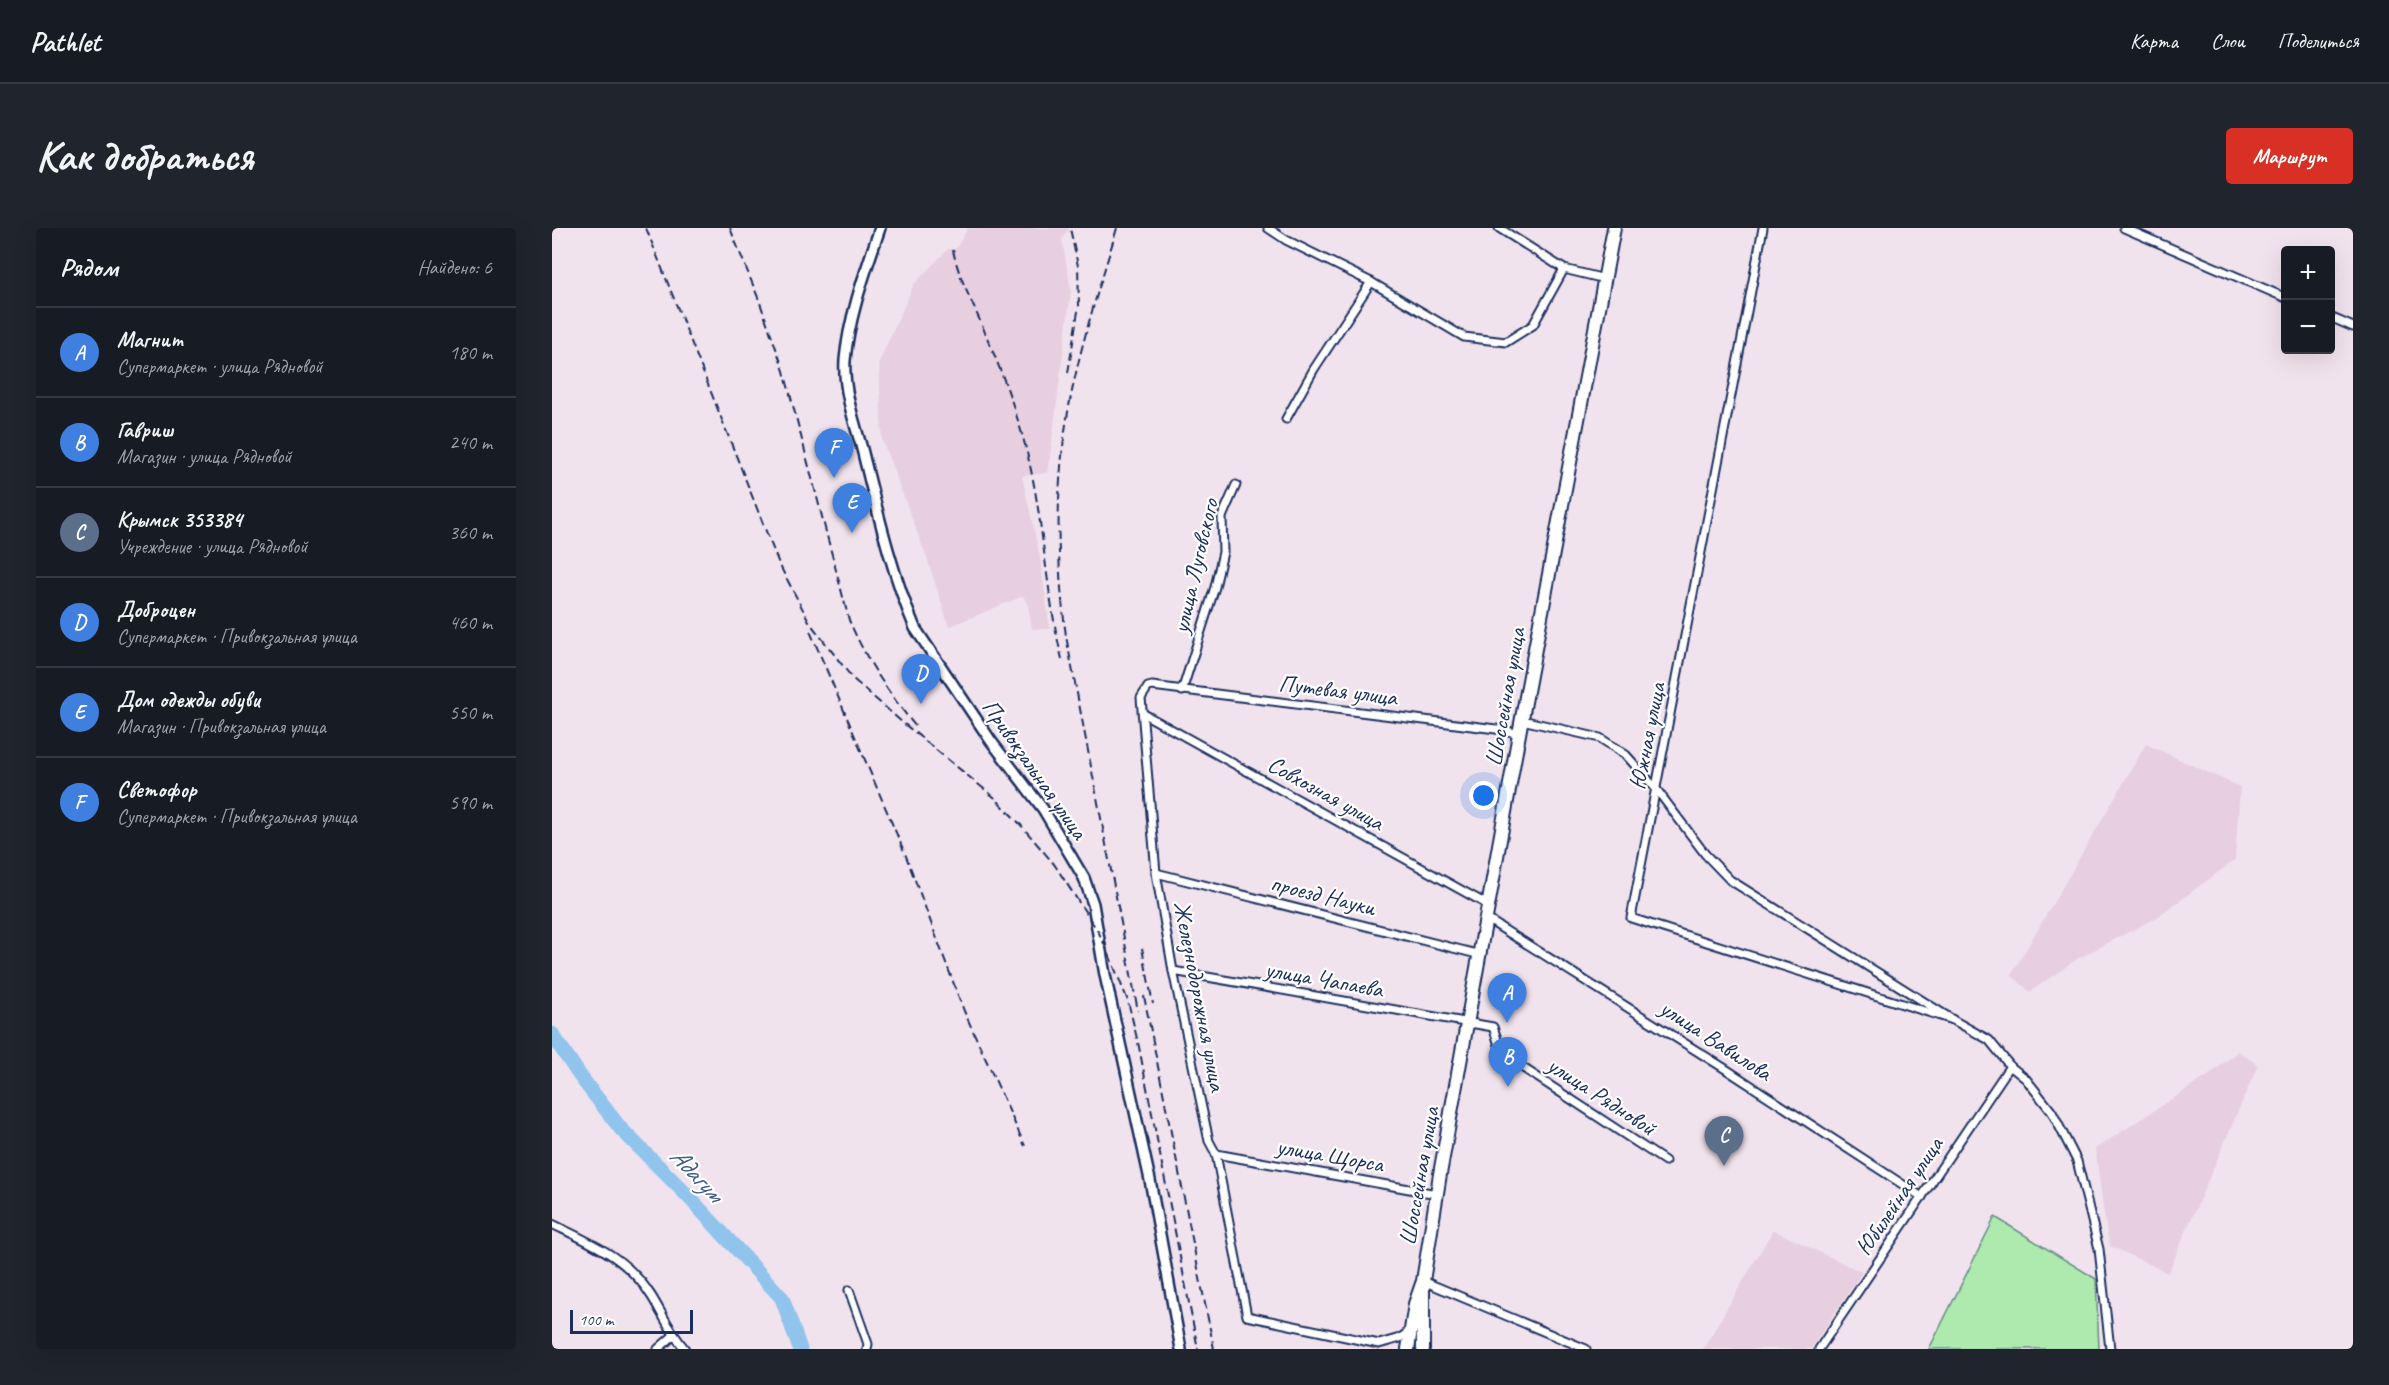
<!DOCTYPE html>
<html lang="ru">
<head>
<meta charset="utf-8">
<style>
  :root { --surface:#171b24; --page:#20242c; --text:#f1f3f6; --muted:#9ea1a6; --line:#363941; --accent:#d93025 }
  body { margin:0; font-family:Caveat,sans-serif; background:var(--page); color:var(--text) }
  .controls { position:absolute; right:18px; top:18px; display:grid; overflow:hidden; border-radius:6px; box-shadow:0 6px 24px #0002 }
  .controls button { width:54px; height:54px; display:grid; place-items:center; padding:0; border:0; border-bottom:2px solid var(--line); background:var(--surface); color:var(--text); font:30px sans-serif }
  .scale { position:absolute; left:18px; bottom:15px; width:123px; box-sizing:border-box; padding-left:6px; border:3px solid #1b2f5e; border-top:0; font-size:16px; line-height:21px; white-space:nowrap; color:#1b2f5e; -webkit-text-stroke:4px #fff; paint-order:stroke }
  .you { position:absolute; left:932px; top:568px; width:21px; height:21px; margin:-15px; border:4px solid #fff; border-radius:50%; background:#1a73e8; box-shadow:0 0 0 9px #1a73e833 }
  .badge { display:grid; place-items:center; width:39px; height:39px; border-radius:50%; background:var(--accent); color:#fff; font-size:20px; font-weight:700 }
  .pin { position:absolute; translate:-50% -50px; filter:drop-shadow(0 2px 3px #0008) }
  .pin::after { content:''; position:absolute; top:32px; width:21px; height:18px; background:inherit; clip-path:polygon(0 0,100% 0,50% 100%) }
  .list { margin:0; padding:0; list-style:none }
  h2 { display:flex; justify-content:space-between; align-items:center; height:78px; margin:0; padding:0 24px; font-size:26px }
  h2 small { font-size:20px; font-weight:400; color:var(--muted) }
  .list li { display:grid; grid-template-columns:39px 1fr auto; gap:18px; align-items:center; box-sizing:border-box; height:90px; padding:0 24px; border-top:2px solid var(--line) }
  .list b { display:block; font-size:22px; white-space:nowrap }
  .list p { margin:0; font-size:20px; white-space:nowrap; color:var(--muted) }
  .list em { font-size:20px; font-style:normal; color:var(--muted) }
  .map { position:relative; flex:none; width:1801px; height:1121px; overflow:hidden; border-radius:6px }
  header { display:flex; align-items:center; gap:36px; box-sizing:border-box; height:84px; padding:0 30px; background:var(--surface); border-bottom:2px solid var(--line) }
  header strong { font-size:28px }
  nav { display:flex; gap:33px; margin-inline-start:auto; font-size:21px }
  .intro { display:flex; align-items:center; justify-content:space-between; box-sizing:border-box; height:144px; padding:0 36px }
  h1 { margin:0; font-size:42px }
  .button { padding:15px 27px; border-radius:6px; background:var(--accent); color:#fff; font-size:21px; font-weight:700 }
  main { display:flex; gap:36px; padding:0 36px }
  aside { flex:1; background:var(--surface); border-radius:6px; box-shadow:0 6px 24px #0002 }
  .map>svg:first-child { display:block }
</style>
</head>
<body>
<header>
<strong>Pathlet</strong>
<nav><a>Карта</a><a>Слои</a><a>Поделиться</a></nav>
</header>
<div class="intro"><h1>Как добраться</h1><a class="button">Маршрут</a></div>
<main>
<aside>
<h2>Рядом<small>Найдено: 6</small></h2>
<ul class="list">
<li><span class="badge" style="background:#3f7fe0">A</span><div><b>Магнит</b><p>Супермаркет · улица Рядновой</p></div><em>180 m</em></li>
<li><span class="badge" style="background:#3f7fe0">B</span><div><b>Гавриш</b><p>Магазин · улица Рядновой</p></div><em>240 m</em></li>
<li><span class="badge" style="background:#5c6f8a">C</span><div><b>Крымск 353384</b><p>Учреждение · улица Рядновой</p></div><em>360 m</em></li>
<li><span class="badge" style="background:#3f7fe0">D</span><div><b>Доброцен</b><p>Супермаркет · Привокзальная улица</p></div><em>460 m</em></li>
<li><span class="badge" style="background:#3f7fe0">E</span><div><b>Дом одежды обуви</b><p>Магазин · Привокзальная улица</p></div><em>550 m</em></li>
<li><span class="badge" style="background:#3f7fe0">F</span><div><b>Светофор</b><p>Супермаркет · Привокзальная улица</p></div><em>590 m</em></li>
</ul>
</aside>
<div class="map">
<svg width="1801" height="1121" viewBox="0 0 1801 1121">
  <rect width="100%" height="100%" fill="#f1e3ed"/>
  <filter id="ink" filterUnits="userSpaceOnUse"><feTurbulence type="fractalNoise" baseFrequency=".0167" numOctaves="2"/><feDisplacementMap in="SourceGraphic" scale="12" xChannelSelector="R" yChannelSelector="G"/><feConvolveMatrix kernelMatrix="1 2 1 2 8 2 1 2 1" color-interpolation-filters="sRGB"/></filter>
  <g filter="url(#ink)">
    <g fill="#e7cfe0">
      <polygon points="416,0 517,0 510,11 519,63 496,245 470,248 488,329 498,401 480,401 476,377 471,368 397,399 375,330 330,212 327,134 362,56 396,21 404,21"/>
      <polygon points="1594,516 1688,559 1683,632 1604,690 1525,731 1478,764 1459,747"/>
      <polygon points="1686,823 1706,837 1616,1045 1558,1018 1554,1000 1543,921 1657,847"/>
      <polygon points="1221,1002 1310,1044 1259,1121 1151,1121"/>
    </g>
    <polygon fill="#aee9ae" stroke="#648c86" stroke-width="1.5" points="1443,989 1544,1051 1547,1121 1377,1121"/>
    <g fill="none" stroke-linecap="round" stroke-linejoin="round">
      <polyline stroke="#90c4ed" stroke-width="15" points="0,806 28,848 69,901 134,966 230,1070 248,1121"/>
      <g stroke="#1b2f5e" stroke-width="11">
        <g id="street">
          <polyline points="716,0 734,12 819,54"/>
          <polyline points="947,0 1012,41 1053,51"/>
          <polyline points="1211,0 1079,690 1401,792"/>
          <polyline points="1572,0 1734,70"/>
          <polyline points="1778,89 1801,99"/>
          <polyline points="734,191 762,141 819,54 912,109 954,114 981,97 1012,41"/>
          <polyline points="630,463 663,359 671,324 670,289 684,257"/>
          <polyline points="592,486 938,678"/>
          <polyline points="970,492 1048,510 1074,527 1105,562 1153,626 1178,652 1401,792 1437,812 1458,838 1474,851 1500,884 1525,933 1547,1021 1558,1121"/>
          <polyline points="604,645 929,727"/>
          <polyline points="935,691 1172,840 1370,969"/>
          <polyline points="621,743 941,799 950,826 1113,933"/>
          <polyline points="664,926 885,966"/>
          <path d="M0,996C41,1016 76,1030 100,1069C111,1087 119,1105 133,1121"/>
          <polyline points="871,1053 1034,1121"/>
          <polyline points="297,1062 316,1116 315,1121"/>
          <polyline points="858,1103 848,1110 827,1116 695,1088 664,926 657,913 621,743 604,645 589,470 596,459 600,458 952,502 967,506"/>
          <polyline points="106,1121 121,1108"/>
          <polyline points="1267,1121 1458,838"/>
        </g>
      </g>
      <g stroke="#1b2f5e" stroke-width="14">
        <path id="secondary" d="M328,0C314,42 297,88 293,132C291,161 302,193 310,221C325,281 339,343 363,400L439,513L491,581L532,650L541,676L553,747L598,952L629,1121"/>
      </g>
      <g stroke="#1b2f5e" stroke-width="16">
        <g id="highway">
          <polyline points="856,1121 863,1076 871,1053 888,946 967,506 1062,0"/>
          <polyline points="871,1121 871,1060"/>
        </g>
      </g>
      <use href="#street" stroke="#fff" stroke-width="7"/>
      <use href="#secondary" stroke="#fff" stroke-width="9"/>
      <use href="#highway" stroke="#fff" stroke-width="12"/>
      <g stroke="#1b2f5e" stroke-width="2" stroke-dasharray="9 4.5" stroke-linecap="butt">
        <polyline points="94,0 227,336 258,395 301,451 351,495 442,569 468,596 502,636 547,705 556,724 576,773 587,819 646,1121"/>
        <path d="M178,0L207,72L232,143L297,392C314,432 337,466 364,499"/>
        <path d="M565,0C550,51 533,102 522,154C503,237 503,324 514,408L586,783"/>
        <path d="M401,22C407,52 423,79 434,107C451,147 467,190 477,233C492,298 494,366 510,431"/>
        <polyline points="516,145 527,77 526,38 518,0"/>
        <polyline points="258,403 354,628 412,783 473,918"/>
        <polyline points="590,720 601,776"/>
        <polyline points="592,768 662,1121"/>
      </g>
    </g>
  </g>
  <g text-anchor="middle" stroke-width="4.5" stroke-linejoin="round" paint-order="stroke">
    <g font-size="24" fill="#1b2f5e" stroke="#fff">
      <text transform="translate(643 338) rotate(-77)" y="8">улица Луговского</text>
      <text transform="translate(786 462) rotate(7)" y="8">Путевая улица</text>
      <text transform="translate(953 469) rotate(-80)" y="8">Шоссейная улица</text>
      <text transform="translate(1095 508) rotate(-79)" y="8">Южная улица</text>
      <text transform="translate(483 541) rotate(55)" y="8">Привокзальная улица</text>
      <text transform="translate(774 565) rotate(29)" y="8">Совхозная улица</text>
      <text transform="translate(771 667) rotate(14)" y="8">проезд Науки</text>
      <text transform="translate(772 751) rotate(10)" y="8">улица Чапаева</text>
      <text transform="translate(648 768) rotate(79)" y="8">Железнодорожная улица</text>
      <text transform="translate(1164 812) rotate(33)" y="8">улица Вавилова</text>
      <text transform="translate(1050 868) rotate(33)" y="8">улица Рядновой</text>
      <text transform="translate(778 927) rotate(10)" y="8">улица Щорса</text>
      <text transform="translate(867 948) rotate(-80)" y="8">Шоссейная улица</text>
      <text transform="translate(1347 968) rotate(-56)" y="8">Юбилейная улица</text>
    </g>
    <g font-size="26" font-style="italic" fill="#3e5c89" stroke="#fff">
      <text transform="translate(145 946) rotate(47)" y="9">Адагум</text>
    </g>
  </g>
</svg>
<div class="controls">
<button>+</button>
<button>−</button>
</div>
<div class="scale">100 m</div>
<div class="you"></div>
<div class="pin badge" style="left:955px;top:795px;background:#3f7fe0">A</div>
<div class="pin badge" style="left:956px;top:859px;background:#3f7fe0">B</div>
<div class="pin badge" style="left:1172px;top:938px;background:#5c6f8a">C</div>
<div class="pin badge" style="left:369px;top:476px;background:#3f7fe0">D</div>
<div class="pin badge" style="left:300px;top:305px;background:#3f7fe0">E</div>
<div class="pin badge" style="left:282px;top:250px;background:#3f7fe0">F</div>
</div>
</main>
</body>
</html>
